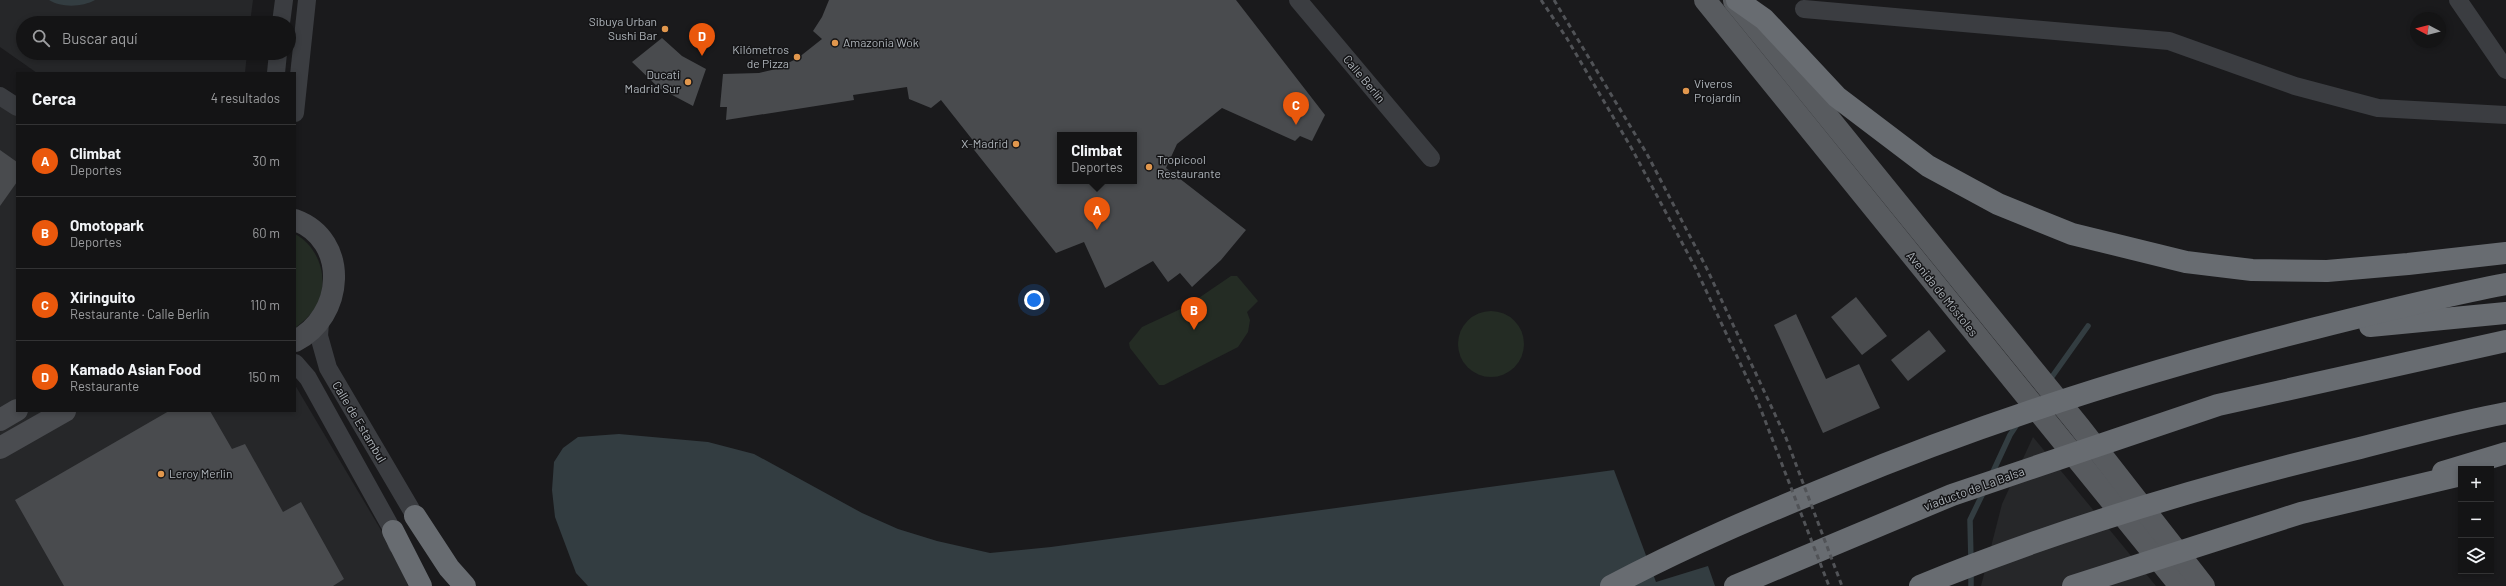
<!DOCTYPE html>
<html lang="es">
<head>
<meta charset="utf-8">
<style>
  :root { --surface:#141415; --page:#212122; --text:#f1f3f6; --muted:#9d9ea0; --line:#333334; --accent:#ea580c }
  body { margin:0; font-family:Barlow,sans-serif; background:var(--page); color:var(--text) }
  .controls { position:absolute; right:12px; bottom:12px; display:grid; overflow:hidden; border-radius:0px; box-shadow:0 2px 6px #0003 }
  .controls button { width:36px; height:36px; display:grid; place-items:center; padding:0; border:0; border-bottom:1px solid var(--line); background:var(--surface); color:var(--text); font:20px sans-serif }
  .compass { position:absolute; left:2410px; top:12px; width:36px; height:36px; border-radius:50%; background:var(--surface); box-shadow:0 2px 6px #0003; rotate:277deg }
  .you { position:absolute; left:1034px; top:300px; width:14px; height:14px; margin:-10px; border:3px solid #fff; border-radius:50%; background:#1a73e8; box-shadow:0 0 0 6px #1a73e833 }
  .badge { display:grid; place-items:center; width:26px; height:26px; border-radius:50%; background:var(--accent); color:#fff; font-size:13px; font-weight:700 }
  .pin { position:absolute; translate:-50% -33px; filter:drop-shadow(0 1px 2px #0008) }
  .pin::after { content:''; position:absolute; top:21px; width:14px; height:12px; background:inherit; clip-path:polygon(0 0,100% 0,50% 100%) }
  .popup { position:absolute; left:1057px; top:132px; width:80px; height:52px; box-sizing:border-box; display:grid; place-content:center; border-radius:0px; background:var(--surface); filter:drop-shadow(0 1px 3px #0005); font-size:13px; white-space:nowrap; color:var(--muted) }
  .popup b { font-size:15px; color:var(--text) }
  .popup::after { content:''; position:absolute; left:50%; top:100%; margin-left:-8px; border:8px solid transparent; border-top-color:var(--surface) }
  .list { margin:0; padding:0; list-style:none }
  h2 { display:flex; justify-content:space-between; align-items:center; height:52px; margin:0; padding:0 16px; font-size:17px }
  h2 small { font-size:13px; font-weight:400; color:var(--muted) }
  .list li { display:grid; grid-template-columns:26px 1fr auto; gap:12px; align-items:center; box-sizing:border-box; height:72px; padding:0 16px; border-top:1px solid var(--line) }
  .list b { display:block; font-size:15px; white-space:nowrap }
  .list p { margin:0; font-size:13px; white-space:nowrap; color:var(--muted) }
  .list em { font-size:13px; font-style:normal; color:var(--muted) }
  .icon { flex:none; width:22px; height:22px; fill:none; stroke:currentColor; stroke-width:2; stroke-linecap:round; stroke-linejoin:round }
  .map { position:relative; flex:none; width:2506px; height:586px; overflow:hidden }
  .search { position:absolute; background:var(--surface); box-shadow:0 2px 6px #0003; left:16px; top:16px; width:280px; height:44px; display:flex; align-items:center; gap:10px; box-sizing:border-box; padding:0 14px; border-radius:22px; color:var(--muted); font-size:15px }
  .panel { position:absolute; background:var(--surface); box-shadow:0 2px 6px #0003; left:16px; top:72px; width:280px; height:340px; border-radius:0px }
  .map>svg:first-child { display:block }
</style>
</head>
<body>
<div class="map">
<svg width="2506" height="586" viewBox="0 0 2506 586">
  <rect width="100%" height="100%" fill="#1a1a1c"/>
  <g fill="#262729">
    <polygon points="0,0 253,0 250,23 23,23 23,53 247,53 245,73 37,73 0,47"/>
    <polygon points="0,96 17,108 17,411 295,411 295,385 394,552 408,586 0,586"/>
    <polygon points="2033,437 2156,586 1981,586 2002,504"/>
  </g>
  <g fill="#242c24">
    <path d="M295,234C319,247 329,278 318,303C313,313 304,321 295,328Z"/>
    <polygon points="1231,276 1237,276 1258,301 1247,312 1250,320 1248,332 1238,347 1164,385 1159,385 1130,348 1129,343 1142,327 1187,306"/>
    <circle cx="1491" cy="344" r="33"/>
  </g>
  <g fill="#333d41">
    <path d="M49,0H95C83,7 61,8 49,0Z"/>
    <polygon points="619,434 708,442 754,454 862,513 898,529 937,541 990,553 1051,547 1614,470 1656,582 1708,566 1715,586 588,586 576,573 555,517 552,490 554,462 563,448 578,437"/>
  </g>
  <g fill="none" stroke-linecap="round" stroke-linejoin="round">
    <g stroke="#333d41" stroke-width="5.5">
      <polyline points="2049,381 2088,326"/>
      <polyline points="1991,476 2010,435 2018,423"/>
      <polyline points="1971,561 1970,520 1984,491"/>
      <polyline points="1971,570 1971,586"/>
    </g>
  </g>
  <g fill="#494b4e" fill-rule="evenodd">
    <path d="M829,0H1236L1325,115L1312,141L1300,136L1295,141L1222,108L1177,144L1166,168L1246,230L1221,260L1192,287L1180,273L1168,282L1153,261L1105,288L1084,242L1056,253L971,146L975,143L941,100L931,108L909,99L907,87L853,95L854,100L726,120L727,107H720L723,74L759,73L776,69L798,58L822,39L813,31L822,17ZM1060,135H1134V181H1060Z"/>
    <polygon points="662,38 682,56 706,69 693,106 659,88 632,62"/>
    <polygon points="0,150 17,162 17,182 0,206"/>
    <polygon points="1856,297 1887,336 1862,355 1831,317"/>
    <polygon points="1796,314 1826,379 1859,364 1880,408 1823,433 1774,325"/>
    <polygon points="1929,330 1946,351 1908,381 1891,360"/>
    <polygon points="169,411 210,411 232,449 245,444 283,512 301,502 344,579 333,586 64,586 15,500"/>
  </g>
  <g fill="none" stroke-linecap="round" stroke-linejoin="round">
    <g stroke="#3b3d41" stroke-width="18">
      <polyline points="1298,0 1431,158"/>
      <polyline points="2458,0 2506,70"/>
      <polyline points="1804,9 2169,41 2295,86 2378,108 2506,115"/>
      <polyline points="281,23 284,0"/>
      <polyline points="276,73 278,53"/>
      <polyline points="0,96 17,107"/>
      <polyline points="295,113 307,0"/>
      <polyline points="320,322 319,336 328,368 415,516"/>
      <polyline points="295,363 308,378 393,531 397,545"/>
    </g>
    <g stroke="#4a4c50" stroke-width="22">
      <path d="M295,220C350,240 344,317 295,341"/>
      <polyline points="0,420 17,410"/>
      <polyline points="0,448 65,411"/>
    </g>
    <g stroke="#585b5f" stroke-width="22">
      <polyline points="1705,0 2180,586"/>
      <polyline points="1734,1 2079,426 2204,586"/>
    </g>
    <g stroke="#686c71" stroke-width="22">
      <polyline points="1737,0 1764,19 1837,97 1928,166 1998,204 2072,234 2186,262 2252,270 2327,271 2408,264 2506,253"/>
      <polyline points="2370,326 2506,313"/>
      <polyline points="2443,472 2506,453"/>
      <polyline points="415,516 449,568 465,586"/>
      <polyline points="393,531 421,586"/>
      <path d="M1611,586C1684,547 1760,515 1836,484C1992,419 2152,369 2316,328C2379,312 2442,296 2506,284"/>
      <polyline points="1735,586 1952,495 2218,405 2506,341"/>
      <path d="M1920,586C2062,527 2210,484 2360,448C2408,436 2457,422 2506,413"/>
      <polyline points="2073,586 2301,513 2461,475"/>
    </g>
    <g stroke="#515357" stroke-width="3" stroke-dasharray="5 4" stroke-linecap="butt">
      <polyline points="1541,0 1566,37 1632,149 1695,267 1756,397 1829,586"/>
      <polyline points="1554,0 1647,154 1707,269 1786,438 1842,586"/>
    </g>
  </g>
  <g fill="#e1974d" stroke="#151517" stroke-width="1.5">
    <circle cx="665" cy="29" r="4"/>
    <circle cx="835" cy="43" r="4"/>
    <circle cx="797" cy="57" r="4"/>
    <circle cx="688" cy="82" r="4"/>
    <circle cx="1686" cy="91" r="4"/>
    <circle cx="1016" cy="144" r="4"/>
    <circle cx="1149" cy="167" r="4"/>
    <circle cx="161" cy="474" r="4"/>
  </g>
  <g text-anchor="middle" stroke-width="3" stroke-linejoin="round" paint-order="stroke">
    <g font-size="12" fill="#aeb4ba" stroke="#151517" text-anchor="end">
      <text x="657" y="26">Sibuya Urban<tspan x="657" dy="14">Sushi Bar</tspan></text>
      <text x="843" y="47" text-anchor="start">Amazonia Wok</text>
      <text x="789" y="54">Kilómetros<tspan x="789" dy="14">de Pizza</tspan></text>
      <text x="680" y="79">Ducati<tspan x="680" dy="14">Madrid Sur</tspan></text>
      <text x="1694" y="88" text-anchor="start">Viveros<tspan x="1694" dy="14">Projardín</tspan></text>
      <text x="1008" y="148">X-Madrid</text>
      <text x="1157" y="164" text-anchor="start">Tropicool<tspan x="1157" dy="14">Restaurante</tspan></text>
      <text x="169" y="478" text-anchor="start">Leroy Merlin</text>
    </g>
    <g font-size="12" fill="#aeb4ba" stroke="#151517">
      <text transform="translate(1364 79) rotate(50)" y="4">Calle Berlín</text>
      <text transform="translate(1942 294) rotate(51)" y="4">Avenida de Móstoles</text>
      <text transform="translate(359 422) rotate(59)" y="4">Calle de Estambul</text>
      <text transform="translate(1974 489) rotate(-20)" y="4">viaducto de La Balsa</text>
    </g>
  </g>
</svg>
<div class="controls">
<button>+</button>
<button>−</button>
<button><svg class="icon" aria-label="layers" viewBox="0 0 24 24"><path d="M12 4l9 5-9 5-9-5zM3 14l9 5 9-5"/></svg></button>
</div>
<svg class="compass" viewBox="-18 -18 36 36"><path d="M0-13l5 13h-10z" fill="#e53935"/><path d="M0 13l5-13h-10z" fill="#9d9ea0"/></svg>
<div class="you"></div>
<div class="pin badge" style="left:1097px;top:230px">A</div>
<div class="popup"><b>Climbat</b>Deportes</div>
<div class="pin badge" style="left:1194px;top:330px">B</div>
<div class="pin badge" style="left:1296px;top:125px">C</div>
<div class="pin badge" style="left:702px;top:56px">D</div>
<div class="search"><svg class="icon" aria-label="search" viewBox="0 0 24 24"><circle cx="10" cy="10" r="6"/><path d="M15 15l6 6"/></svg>Buscar aquí</div>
<section class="panel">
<h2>Cerca<small>4 resultados</small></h2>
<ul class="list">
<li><span class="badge">A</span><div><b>Climbat</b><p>Deportes</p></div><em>30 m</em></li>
<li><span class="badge">B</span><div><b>Omotopark</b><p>Deportes</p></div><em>60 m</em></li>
<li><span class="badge">C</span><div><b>Xiringuito</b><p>Restaurante · Calle Berlín</p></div><em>110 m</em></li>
<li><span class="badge">D</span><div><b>Kamado Asian Food</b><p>Restaurante</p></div><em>150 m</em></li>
</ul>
</section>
</div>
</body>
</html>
